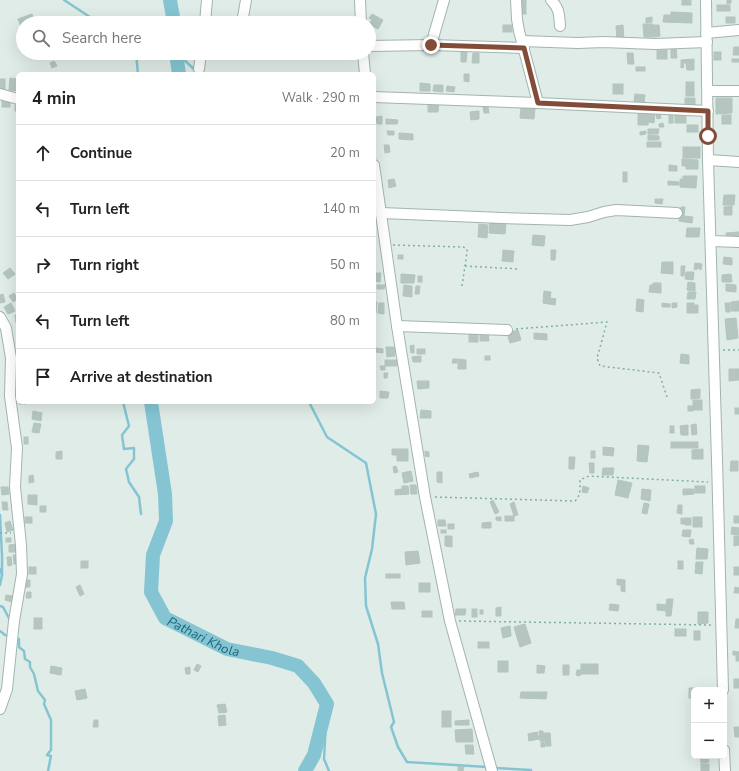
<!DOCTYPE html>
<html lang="en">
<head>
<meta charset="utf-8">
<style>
  :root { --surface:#fff; --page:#f2f2f2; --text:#222; --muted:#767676; --line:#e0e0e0 }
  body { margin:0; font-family:"Nunito Sans",sans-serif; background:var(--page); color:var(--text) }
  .controls { position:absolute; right:12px; bottom:12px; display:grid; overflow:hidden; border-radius:6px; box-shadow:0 4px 16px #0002 }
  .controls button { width:36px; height:36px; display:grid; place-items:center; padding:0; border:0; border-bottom:1px solid var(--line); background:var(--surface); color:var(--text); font:20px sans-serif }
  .stop { position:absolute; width:12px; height:12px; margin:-9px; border:3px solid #824c38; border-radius:50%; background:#fff }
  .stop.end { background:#824c38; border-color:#fff; box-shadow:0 1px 4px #0008 }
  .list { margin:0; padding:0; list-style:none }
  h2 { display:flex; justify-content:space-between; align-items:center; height:52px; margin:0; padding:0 16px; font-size:17px }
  h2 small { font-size:13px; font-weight:400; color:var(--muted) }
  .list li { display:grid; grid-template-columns:26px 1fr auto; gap:12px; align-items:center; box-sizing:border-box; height:56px; padding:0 16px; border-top:1px solid var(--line) }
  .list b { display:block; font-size:15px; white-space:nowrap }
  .list em { font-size:13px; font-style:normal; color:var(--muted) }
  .icon { flex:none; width:22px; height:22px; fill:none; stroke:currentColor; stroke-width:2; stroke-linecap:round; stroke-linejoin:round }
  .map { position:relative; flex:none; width:739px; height:771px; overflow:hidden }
  .search { position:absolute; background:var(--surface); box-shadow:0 4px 16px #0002; left:16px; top:16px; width:360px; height:44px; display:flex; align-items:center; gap:10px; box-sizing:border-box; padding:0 14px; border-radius:22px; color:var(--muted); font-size:15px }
  .panel { position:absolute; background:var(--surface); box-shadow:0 4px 16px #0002; left:16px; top:72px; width:360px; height:332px; border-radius:6px }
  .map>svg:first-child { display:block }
</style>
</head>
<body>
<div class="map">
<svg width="739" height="771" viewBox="0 0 739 771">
  <rect width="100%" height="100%" fill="#e0ece7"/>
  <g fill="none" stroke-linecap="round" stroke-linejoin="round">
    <g stroke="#85c5d3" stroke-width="2.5">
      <polyline points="64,0 99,23"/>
      <polyline points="136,53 138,74"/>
      <polyline points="177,53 199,74"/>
      <polyline points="123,402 129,426 122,435 124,449 134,448 134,459 126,469 129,482 139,497 141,514"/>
      <polyline points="309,402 327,437 366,463 376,514 372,549 365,578 366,606 378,644 382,673 394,722 391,727 398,747 407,762 487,767"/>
      <polyline points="0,515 2,556 2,575"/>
      <polyline points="0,569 2,575 0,585"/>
      <polyline points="0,606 3,607 10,620"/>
      <polyline points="0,631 5,635 10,636"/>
      <polyline points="15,638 19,639 19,647 24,651 25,659 30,662 30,667 34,674 38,691 45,700 44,704 51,720 51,750 47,755 51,756 48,771"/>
      <polyline points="327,704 324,759 329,771"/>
      <polyline points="494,768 531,770 531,771"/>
    </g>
    <g stroke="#85c5d3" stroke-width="14">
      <polyline points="170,0 174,23"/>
      <polyline points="176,53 179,74"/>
      <path id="s1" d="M151,402L165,494L166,521L153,555L151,592L165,618L227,649L272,658L298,666L314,683L327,704L314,755L305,771"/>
    </g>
  </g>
  <g fill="#b5c6c0" stroke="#b2c5be">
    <rect x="519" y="0" width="7" height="14"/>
    <rect x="682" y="0" width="9" height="5"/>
    <polygon points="727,0 731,0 731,3 727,4"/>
    <rect x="717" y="5" width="13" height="6"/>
    <polygon points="671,12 692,13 692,23 663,22 664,15 671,15"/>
    <polygon points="32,14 35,23 23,23 23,35 19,37 17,31 22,29 18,19"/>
    <polygon points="372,14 383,20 378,29 369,24 372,20 369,18"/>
    <polygon points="652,17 652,22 646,23 646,18"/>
    <rect x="726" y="17" width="9" height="6"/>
    <polygon points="643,24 653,24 654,37 644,37"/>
    <rect x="503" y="25" width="9" height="7"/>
    <polygon points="623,25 624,41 617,41 616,26"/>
    <polygon points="654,25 659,25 660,36 655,37"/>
    <polygon points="671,47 676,47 677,58 671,58"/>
    <polygon points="734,47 739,47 739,55 733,55"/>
    <rect x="657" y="50" width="10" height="9"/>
    <polygon points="461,52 467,52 466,62 461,62"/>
    <rect x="714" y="52" width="7" height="8"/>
    <polygon points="473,53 479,53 479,63 472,63"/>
    <polygon points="627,53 633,53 634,64 628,64"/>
    <polygon points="694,59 694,70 687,70 686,63 683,63 684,67 681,68 681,60"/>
    <rect x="732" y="59" width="7" height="3"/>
    <polygon points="54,61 57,66 52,68 50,63"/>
    <rect x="636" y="67" width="9" height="4"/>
    <polygon points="464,74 469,74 469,82 464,81"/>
    <polygon points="10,78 18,79 18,91 9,90"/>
    <rect x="0" y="79" width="5" height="10"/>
    <rect x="686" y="82" width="8" height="14"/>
    <polygon points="420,83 430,84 430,91 420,91"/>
    <rect x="613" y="84" width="10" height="10"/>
    <polygon points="434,85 443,85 443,92 433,91"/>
    <polygon points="447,86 455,87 454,92 446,91"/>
    <polygon points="635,94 645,95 644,103 634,103"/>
    <polygon points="685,98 695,98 695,108 685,109"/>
    <polygon points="716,98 732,98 732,113 716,114"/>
    <rect x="2" y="100" width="8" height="7"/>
    <polygon points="428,101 439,102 438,112 428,112"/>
    <polygon points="15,105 18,105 18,112 15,111"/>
    <polygon points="488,106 489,113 484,113 483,107"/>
    <polygon points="521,108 535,108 534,119 520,118"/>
    <polygon points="479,111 479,119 471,120 470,112"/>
    <polygon points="650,112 655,112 654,123 649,122"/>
    <rect x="675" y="112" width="11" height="11"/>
    <polygon points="638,113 649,113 648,125 638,125"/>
    <rect x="669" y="113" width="4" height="10"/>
    <polygon points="660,114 661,118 657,119 656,115"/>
    <rect x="722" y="115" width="9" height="9"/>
    <polygon points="382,116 382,124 377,124 376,117"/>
    <polygon points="386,119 398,120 397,124 386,124"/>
    <polygon points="663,123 664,127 659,127 659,124"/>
    <rect x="687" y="125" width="11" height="7"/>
    <polygon points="648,129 659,129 658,134 648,134"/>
    <polygon points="387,131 394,131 394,135 388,135"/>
    <polygon points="646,131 646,134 640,135 640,132"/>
    <polygon points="399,133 413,134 413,140 399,139"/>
    <polygon points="648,135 659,136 659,140 648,140"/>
    <rect x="647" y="142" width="14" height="5"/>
    <polygon points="384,145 389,145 390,152 385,153"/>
    <rect x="683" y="147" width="17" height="11"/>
    <polygon points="682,159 698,160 698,169 686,169 686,166 682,166"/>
    <polygon points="669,165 677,166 677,171 669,171"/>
    <rect x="623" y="172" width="4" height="10"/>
    <polygon points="683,176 697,176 696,188 680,187 680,179 683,179"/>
    <polygon points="394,179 396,186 389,188 388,180"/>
    <polygon points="668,181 679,182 679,185 668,185"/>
    <polygon points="724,195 735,195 734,205 723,205"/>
    <polygon points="655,199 663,199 662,204 655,203"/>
    <polygon points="732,206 732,215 724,215 724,207"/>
    <polygon points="681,207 685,207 684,216 693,217 692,223 679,221"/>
    <polygon points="490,221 506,223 505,234 489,233"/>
    <polygon points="479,224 488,225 487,238 478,237"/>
    <polygon points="687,228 700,228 699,237 686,237"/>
    <polygon points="739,232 739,241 732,242 735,236 726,236 726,233"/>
    <polygon points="533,235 545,236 544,246 532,245"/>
    <polygon points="503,250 514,251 513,262 502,261"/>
    <polygon points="551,250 556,250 555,260 551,260"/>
    <rect x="398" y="255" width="5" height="4"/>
    <polygon points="724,257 732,258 732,265 723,264"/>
    <polygon points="662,262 673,262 673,274 661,273"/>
    <polygon points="695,263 702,264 701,270 698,268 696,270 694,269"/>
    <polygon points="681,266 685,266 684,276 681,276"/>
    <polygon points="10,268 15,274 8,279 3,273"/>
    <polygon points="686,272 694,272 693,280 685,279"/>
    <polygon points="374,273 381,273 380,282 374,281"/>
    <polygon points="401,274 415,275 414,283 401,283"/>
    <polygon points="731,274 732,282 722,282 722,275"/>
    <rect x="418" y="276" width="4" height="6"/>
    <polygon points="688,282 695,283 695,291 687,290"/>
    <polygon points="653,283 661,283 661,293 649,292 650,285 653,285"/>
    <polygon points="726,284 736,285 736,292 726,291"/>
    <polygon points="377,285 385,285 384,289 377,289"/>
    <polygon points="404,285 412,286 412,297 403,296"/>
    <polygon points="416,286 420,286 419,294 415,294"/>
    <polygon points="544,291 551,292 550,298 556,299 555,305 543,303"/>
    <polygon points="688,292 696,292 695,299 687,299"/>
    <polygon points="14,293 18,299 13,302 9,296"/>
    <polygon points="3,294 5,302 0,303 0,295"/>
    <polygon points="637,299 644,300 643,312 636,311"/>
    <polygon points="739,301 739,311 731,311 731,302"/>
    <polygon points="374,302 377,302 376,313 374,313"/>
    <polygon points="11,303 15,311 8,314 4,307"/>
    <polygon points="379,303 384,303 384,314 378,313"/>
    <polygon points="662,303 670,304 670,307 662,307"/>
    <polygon points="672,303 677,303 677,307 672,308"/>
    <polygon points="687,303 694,303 694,305 698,305 698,313 687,313"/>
    <polygon points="725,303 730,303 730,312 726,312"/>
    <polygon points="15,315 18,315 18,322 16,323"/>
    <polygon points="736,318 738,338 727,340 725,319"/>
    <polygon points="518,330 521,340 510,343 507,333"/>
    <rect x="469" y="331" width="9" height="11"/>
    <polygon points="480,331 488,331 489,341 480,341"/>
    <polygon points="534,333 547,334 547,340 534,339"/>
    <polygon points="414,345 414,353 411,353 410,346"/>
    <polygon points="386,347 394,347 395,356 387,357"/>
    <polygon points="376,348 383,349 383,353 376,352"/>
    <rect x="417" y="349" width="8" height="5"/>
    <polygon points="681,354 689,355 689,364 680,363"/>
    <polygon points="421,356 421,362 413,362 412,357"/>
    <rect x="485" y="356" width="5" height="4"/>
    <polygon points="453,359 457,359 457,363 452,363"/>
    <polygon points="458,359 466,360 466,369 458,369"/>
    <rect x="385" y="360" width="12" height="6"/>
    <polygon points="380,366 385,366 385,370 381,370"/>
    <polygon points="729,369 739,369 739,380 729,381"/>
    <polygon points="384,373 388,373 387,378 384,378"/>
    <polygon points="417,381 429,381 429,388 418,389"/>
    <polygon points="700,389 700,398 691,399 691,390"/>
    <polygon points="380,391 389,392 388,398 380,398"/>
    <rect x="693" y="400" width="9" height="10"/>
    <rect x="19" y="402" width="7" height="2"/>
    <rect x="688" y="406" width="5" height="5"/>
    <rect x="735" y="408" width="4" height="6"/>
    <polygon points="421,410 431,411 431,418 420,418"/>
    <polygon points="33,411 42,413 41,421 32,419"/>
    <polygon points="34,423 41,424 39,433 32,432"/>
    <polygon points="696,424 697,434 692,435 691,425"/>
    <polygon points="688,425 688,435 681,435 680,426"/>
    <rect x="670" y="426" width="4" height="7"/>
    <rect x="24" y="437" width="4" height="7"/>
    <rect x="671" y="442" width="27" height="6"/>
    <polygon points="638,445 649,446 647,462 637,461"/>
    <polygon points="603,447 614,448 613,456 603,455"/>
    <polygon points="392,449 408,449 408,461 397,461 397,455 392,455"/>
    <polygon points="703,449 703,459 692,459 692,450"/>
    <polygon points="62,451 62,459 56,459 56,452"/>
    <polygon points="425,451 429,452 429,457 425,456"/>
    <rect x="591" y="451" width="4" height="7"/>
    <polygon points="569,457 575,457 574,469 569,469"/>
    <polygon points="731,461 738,461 738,471 730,471"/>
    <polygon points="589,463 594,463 594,473 590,473"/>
    <polygon points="396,466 398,472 394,473 393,467"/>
    <polygon points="603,468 614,468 613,475 602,475"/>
    <polygon points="411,471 413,481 404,483 402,473"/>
    <polygon points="437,472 442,472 442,483 437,482"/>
    <polygon points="478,472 479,476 470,478 469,474"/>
    <polygon points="33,475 34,482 29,483 29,476"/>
    <polygon points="618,480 632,483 628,498 615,495"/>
    <polygon points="410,485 416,485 417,494 411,494"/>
    <polygon points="402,486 408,486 409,494 395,495 395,490 402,489"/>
    <polygon points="583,486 589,488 587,493 582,492"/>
    <rect x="695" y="486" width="10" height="7"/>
    <polygon points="1,487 8,487 9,494 2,495"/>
    <polygon points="642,489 651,490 650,501 641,499"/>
    <polygon points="683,489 694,489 694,494 683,495"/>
    <polygon points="28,495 37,495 37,505 28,504"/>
    <polygon points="493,500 499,512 495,514 490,502"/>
    <polygon points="2,502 7,502 8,510 3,510"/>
    <polygon points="514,502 518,515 514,516 510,504"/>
    <polygon points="644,503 649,504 647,514 642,513"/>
    <polygon points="678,505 682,505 682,514 677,513"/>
    <rect x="40" y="506" width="6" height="6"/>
    <rect x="505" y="516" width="9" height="5"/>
    <rect x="734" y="516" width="5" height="7"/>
    <rect x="25" y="517" width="7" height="6"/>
    <polygon points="496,517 501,517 501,521 496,520"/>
    <rect x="693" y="517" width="9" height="10"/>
    <polygon points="681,518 683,518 684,524 681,524"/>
    <polygon points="684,518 691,518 691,525 685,525"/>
    <polygon points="438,520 445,520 446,526 438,526"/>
    <polygon points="10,521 13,530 7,532 5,523"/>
    <polygon points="491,522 491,528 482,528 482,523"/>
    <rect x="448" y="524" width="6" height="5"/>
    <polygon points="732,527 739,528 739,535 731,534"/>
    <rect x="441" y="530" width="5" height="3"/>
    <polygon points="683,530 691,530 690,537 682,536"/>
    <polygon points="445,536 452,536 452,547 445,546"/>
    <polygon points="734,536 739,536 739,545 734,546"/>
    <rect x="6" y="538" width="5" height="4"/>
    <polygon points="693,539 694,544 690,544 689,540"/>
    <polygon points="16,544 16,552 9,552 9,545"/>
    <polygon points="697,548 708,549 707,559 696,559"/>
    <polygon points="418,551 420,563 406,565 405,552"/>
    <polygon points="13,555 17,555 18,564 14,564"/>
    <polygon points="7,557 11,557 12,565 8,566"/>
    <rect x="81" y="561" width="7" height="7"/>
    <rect x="678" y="561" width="5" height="8"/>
    <polygon points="696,562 703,562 702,574 695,573"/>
    <rect x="29" y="567" width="7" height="7"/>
    <rect x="734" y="567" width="5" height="8"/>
    <rect x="386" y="574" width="14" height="4"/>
    <polygon points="617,579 625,580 625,592 621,591 621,585 617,585"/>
    <polygon points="26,580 30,580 30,587 25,587"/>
    <rect x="419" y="583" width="11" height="9"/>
    <polygon points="80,585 84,594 80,596 76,587"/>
    <polygon points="735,587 739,588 739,593 734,593"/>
    <polygon points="27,592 31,592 31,598 26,598"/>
    <polygon points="6,595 13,596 12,602 5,600"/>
    <polygon points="667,599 673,599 671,616 666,616 666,611 657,610 657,604 666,605"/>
    <polygon points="391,602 404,602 405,609 392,609"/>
    <polygon points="610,604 619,605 618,611 609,610"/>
    <polygon points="501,607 501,616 496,616 496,608"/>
    <polygon points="456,609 466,609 465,615 455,615"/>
    <rect x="472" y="609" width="5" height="8"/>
    <rect x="480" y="610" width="3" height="4"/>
    <rect x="422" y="611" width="10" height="6"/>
    <polygon points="698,612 708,612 708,623 698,624"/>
    <rect x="34" y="618" width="8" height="11"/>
    <polygon points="736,619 739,619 739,628 735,628"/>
    <polygon points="525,624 531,643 520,647 514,627"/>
    <polygon points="510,626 511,636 503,638 501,628"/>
    <rect x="675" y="629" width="11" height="7"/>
    <rect x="694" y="631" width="6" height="9"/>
    <rect x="478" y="642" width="11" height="6"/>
    <polygon points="733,651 739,652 739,661 736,661 736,655 733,655"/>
    <rect x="498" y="661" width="10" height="11"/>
    <polygon points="197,664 201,666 198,672 194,670"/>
    <rect x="581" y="664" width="17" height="10"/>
    <polygon points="537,665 545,666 544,673 537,673"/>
    <rect x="563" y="665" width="6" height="10"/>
    <polygon points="51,666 62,668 61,675 50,673"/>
    <polygon points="190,667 190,674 186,674 185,668"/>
    <polygon points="577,670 581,670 580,676 576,675"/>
    <rect x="734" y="679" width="5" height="9"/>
    <polygon points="689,688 696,688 696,690 694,690 694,698 689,698"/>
    <polygon points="85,689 87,698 77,700 75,691"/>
    <polygon points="521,692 547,692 546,699 520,698"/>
    <polygon points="225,704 227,712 219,713 217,705"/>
    <rect x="442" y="711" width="9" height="16"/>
    <polygon points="225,715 226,725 219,726 218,716"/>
    <polygon points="94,720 98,720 98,727 93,727"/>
    <polygon points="469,720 469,725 455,725 455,721"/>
    <polygon points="734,727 739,727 739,737 735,737"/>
    <polygon points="472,729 473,742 456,742 455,730"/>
    <polygon points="539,731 543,731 543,733 550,733 551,746 546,746 545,741 540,741"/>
    <polygon points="537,732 539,739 529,741 528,734"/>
    <polygon points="541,742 544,742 545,747 541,747"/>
    <polygon points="465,745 473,745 474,754 466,754"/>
    <polygon points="700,756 708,756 709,762 701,763"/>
    <rect x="701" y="764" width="8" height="7"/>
    <polygon points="458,766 464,767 463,771 458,771"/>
  </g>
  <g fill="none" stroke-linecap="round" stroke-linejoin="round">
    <g stroke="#a3b4ae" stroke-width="12">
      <g id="minor">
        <polyline points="360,0 361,23"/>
        <polyline points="516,0 517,19 519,31 538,103"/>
        <path d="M551,0C560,9 559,15 560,26"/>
        <polyline points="706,0 708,160 717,460 723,690"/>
        <polyline points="205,23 207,0"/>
        <polyline points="242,23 246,0"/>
        <polyline points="706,33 739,30"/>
        <polyline points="522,41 578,43 603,42 655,44 707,42"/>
        <polyline points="431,45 444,0"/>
        <polyline points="369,46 431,45 524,48"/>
        <polyline points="363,53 365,74"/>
        <polyline points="199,69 201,53"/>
        <polyline points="708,91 739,91"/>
        <polyline points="0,94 18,99"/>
        <polyline points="374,97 538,103 708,111"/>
        <polyline points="708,160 739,162"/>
        <polyline points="374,165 397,326 425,497 450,621 492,771"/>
        <polyline points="382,213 502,218 570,220 588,217 604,212 616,210 677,213"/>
        <polyline points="711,241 739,242"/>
        <polyline points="0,317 6,328 11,358 10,396 17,448 15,487 21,545 22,574 14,621 7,689 0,709"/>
        <polyline points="397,326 507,330"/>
        <polyline points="724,750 725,771"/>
      </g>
    </g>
    <g stroke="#7fb0a2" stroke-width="1.5" stroke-dasharray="2 3" stroke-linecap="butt">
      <polyline points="393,245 463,247 467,249 467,252 462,286"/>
      <polyline points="465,266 519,269"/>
      <polyline points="516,329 607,322 597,358 600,366 659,373 667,397"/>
      <polyline points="723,350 739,350"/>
      <path d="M435,497L575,501C581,496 580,487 580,480L589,476L708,482"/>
      <polyline points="0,533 11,533"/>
      <polyline points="459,621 712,625"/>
    </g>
    <use href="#minor" stroke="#fff" stroke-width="10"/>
  </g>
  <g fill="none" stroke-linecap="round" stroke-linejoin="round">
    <polyline stroke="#824c38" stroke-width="5" points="431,45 524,48 538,103 708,111 708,136"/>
  </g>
  <g text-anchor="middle" stroke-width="3" stroke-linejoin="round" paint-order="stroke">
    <g font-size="13" font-style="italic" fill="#18677b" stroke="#f1f8f4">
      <text dy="5" stroke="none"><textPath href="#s1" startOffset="266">Pathari Khola</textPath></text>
    </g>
  </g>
</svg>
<div class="controls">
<button>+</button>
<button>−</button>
</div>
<div class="stop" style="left:708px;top:136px"></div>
<div class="stop end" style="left:431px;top:45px"></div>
<div class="search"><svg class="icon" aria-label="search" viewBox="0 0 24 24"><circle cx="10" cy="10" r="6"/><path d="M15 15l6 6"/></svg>Search here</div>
<section class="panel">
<h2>4 min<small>Walk · 290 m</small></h2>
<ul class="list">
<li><svg class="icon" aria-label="ahead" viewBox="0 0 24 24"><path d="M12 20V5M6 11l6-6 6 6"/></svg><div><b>Continue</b></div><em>20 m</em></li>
<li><svg class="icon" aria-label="left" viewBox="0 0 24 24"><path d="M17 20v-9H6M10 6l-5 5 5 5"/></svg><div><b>Turn left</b></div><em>140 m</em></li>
<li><svg class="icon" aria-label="right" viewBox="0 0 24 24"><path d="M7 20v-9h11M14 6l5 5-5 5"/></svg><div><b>Turn right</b></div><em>50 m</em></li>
<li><svg class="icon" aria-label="left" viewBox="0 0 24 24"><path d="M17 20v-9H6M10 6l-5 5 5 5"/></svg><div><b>Turn left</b></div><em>80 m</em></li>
<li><svg class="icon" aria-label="arrive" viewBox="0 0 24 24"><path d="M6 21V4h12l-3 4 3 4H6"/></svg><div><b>Arrive at destination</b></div></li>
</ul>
</section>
</div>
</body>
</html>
